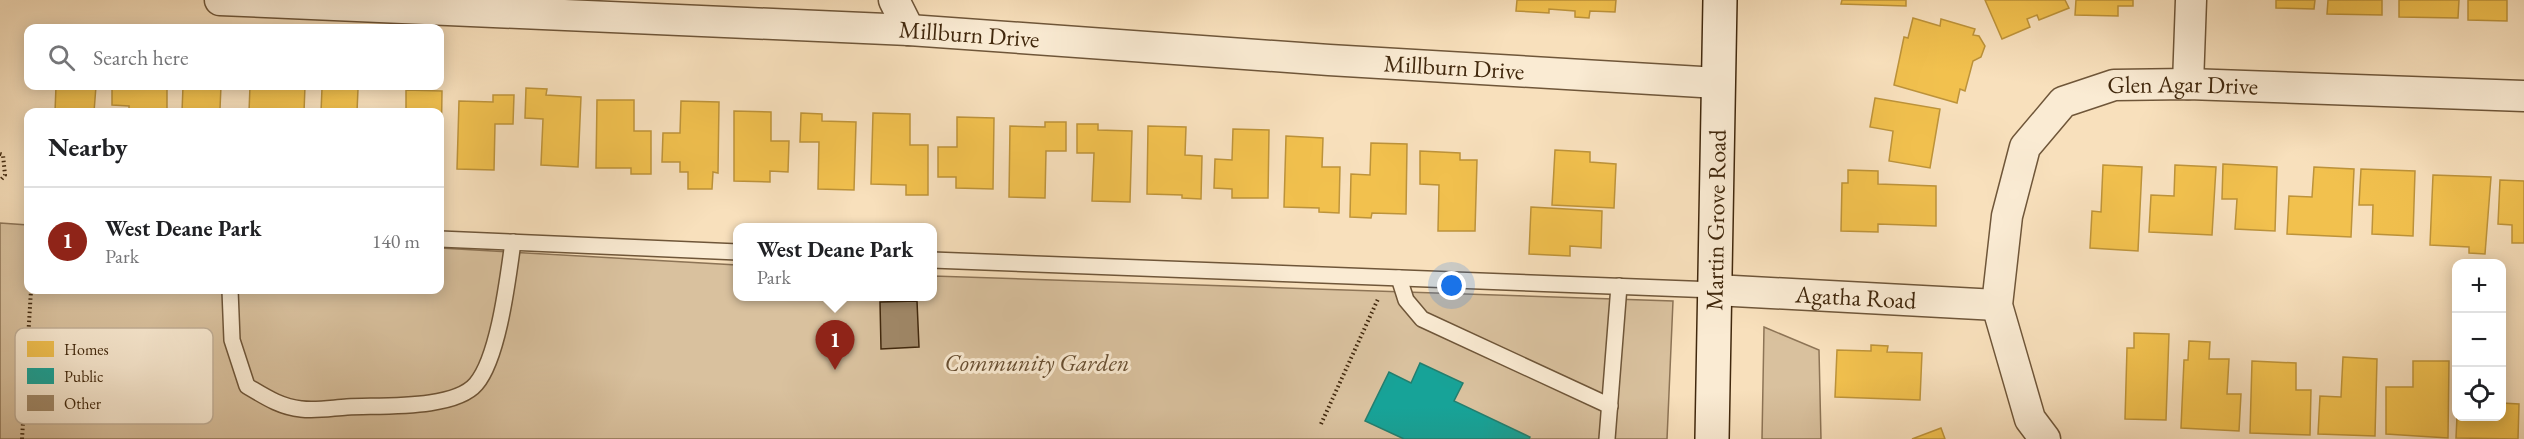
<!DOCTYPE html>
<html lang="en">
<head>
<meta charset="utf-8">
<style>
  :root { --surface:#fff; --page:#f6f6f6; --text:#202124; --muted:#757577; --line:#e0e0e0; --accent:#8f2418 }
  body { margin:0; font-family:"EB Garamond",serif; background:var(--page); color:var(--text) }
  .controls { position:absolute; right:18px; bottom:18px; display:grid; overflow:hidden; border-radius:12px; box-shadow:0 3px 15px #0003 }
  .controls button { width:54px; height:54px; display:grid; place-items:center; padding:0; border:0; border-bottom:2px solid var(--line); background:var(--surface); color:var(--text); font:30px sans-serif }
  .you { position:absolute; left:1452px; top:286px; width:21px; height:21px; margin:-15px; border:4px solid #fff; border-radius:50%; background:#1a73e8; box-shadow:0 0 0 9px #1a73e833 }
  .badge { display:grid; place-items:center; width:39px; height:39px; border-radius:50%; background:var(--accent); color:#fff; font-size:20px; font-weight:700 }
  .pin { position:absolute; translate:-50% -50px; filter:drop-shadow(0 2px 3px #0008) }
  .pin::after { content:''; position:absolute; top:32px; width:21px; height:18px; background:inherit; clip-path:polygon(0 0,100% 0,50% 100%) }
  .popup { position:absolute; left:733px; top:223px; width:204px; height:78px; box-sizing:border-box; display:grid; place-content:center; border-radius:12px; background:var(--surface); filter:drop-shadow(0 2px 4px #0005); font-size:20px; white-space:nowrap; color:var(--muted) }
  .popup b { font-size:22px; color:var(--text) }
  .popup::after { content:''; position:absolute; left:50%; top:100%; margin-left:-12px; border:12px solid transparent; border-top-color:var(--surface) }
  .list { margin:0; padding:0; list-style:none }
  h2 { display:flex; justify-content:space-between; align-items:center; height:78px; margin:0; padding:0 24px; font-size:26px }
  h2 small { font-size:20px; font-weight:400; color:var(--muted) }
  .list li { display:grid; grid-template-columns:39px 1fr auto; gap:18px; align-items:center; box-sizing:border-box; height:108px; padding:0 24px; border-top:2px solid var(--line) }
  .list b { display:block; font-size:22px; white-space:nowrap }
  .list p { margin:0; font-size:20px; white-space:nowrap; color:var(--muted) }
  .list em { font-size:20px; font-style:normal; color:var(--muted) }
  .icon { flex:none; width:33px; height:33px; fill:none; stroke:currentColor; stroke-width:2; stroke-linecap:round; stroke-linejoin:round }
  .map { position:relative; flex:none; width:2524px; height:439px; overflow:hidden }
  .search { position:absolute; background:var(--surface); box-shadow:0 3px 15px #0003; left:24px; top:24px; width:420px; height:66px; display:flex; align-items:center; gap:15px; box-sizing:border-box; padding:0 21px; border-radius:12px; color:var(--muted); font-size:22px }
  .panel { position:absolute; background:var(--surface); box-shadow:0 3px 15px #0003; left:24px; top:108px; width:420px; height:186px; border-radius:12px }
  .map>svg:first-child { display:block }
</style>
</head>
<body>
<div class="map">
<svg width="2524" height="439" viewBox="0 0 2524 439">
  <rect width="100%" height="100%" fill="#f8e0bc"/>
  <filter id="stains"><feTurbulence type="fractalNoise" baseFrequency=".00333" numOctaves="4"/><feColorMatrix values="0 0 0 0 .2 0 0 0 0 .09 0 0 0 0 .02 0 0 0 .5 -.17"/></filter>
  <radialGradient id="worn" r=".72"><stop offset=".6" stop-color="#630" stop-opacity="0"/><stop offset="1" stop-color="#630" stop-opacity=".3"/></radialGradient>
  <g fill="#d9c19e" stroke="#8d7456" stroke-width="1.5">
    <polygon points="0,223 28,225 28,290 440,290 440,248 737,265 738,296 932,296 933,276 1673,301 1667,439 0,439"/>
    <polygon points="1764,327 1819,350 1821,439 1762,439"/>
  </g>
  <g fill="#f2c14e" stroke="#bd933a" stroke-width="1.5">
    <polygon points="1517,0 1616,0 1615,12 1590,11 1589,18 1575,17 1575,11 1549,9 1549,13 1516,11"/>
    <polygon points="1842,0 1906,0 1906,6 1841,4"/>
    <polygon points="1985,0 2065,0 2069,8 2039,20 2037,15 2027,19 2030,27 2002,39"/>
    <polygon points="2076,0 2133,0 2133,6 2118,6 2118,16 2075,15"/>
    <polygon points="2276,0 2315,0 2314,9 2276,8"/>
    <polygon points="2328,0 2382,0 2382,15 2327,14"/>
    <polygon points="2399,0 2459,0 2458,18 2399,17"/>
    <polygon points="2468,0 2507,0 2507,21 2468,20"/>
    <polygon points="1913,18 1940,26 1941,19 1975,29 1973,35 1979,36 1985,46 1981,57 1973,61 1965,91 1960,89 1957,103 1894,85 1904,37 1908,38"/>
    <polygon points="56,86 96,86 94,112 55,112"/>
    <polygon points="112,86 167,86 167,112 129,112 129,106 112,105"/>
    <polygon points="183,86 221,86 220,109 237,110 237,112 182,112"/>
    <polygon points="250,86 305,86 304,112 249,112"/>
    <polygon points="322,88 358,89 357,112 321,112"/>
    <polygon points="526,88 547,89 546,95 581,97 578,167 541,165 543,119 525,118"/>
    <polygon points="406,90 442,91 441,160 440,112 386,112 406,111"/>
    <polygon points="493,95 514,95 513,124 495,124 494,170 457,169 459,101 493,102"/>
    <polygon points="1875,98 1940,109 1930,168 1889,161 1893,131 1870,127"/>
    <polygon points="597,100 634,100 634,131 651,131 651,174 631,174 631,168 596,168"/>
    <polygon points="681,101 719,102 718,173 713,172 712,189 688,189 688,172 680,172 680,162 662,162 663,133 680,133"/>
    <polygon points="734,111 771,112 771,141 789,141 788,172 770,171 770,182 734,181"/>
    <polygon points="801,113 822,114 822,121 856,122 854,190 818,189 819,142 800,142"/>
    <polygon points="873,113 910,114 910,145 928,145 928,195 906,195 906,185 871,184"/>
    <polygon points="957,117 994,118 993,189 956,188 956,177 938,177 938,147 957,147"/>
    <polygon points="1045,122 1066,122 1066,151 1046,151 1045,198 1009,197 1010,126 1045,127"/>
    <polygon points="1077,124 1098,124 1098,130 1132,131 1130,202 1092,201 1094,153 1077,153"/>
    <polygon points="1148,126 1186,127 1185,155 1202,156 1201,199 1182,198 1182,195 1147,194"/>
    <polygon points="1233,129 1269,130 1268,198 1232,198 1232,189 1214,188 1215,159 1232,160"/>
    <polygon points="1286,136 1323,138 1322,167 1340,167 1339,213 1319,212 1319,208 1284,207"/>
    <polygon points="1371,143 1407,144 1406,214 1372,213 1371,218 1350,217 1351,174 1370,175"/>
    <polygon points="1555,150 1590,152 1590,162 1616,164 1614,208 1552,205"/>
    <polygon points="1420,151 1460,153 1460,160 1477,160 1475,231 1438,231 1439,185 1420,184"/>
    <polygon points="2223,164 2277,167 2275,231 2235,229 2237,199 2222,199"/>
    <polygon points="2103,165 2142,167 2138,251 2090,248 2092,211 2101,212"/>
    <polygon points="2175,165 2216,167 2212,235 2149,232 2151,195 2174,196"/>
    <polygon points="2314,167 2354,169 2351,237 2287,234 2289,196 2312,197"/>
    <polygon points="2361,169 2415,171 2413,236 2372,234 2373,205 2359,205"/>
    <polygon points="1848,170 1878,171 1878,184 1936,186 1936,226 1878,224 1878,232 1841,231 1842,183 1848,183"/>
    <polygon points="2433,175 2491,177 2485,254 2469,253 2469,247 2430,245"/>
    <polygon points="2500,180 2524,181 2524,243 2512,243 2512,225 2498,224"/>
    <polygon points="1531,207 1602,211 1601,248 1570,246 1570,256 1529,254"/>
    <polygon points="2134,333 2169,334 2166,420 2125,419 2127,348 2134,348"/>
    <polygon points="2189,341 2210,342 2209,359 2229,359 2227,394 2241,394 2239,431 2181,428 2184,360 2188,360"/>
    <polygon points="1871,345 1888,346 1887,352 1922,353 1920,400 1835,397 1837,350 1871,351"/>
    <polygon points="2343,357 2377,359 2375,436 2318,434 2320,396 2341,397"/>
    <polygon points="2252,361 2296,363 2296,390 2311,390 2310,435 2250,433"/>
    <polygon points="2413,361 2449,361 2448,438 2386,434 2386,387 2413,387"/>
    <polygon points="2502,372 2502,403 2519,404 2518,439 2456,438 2457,416 2502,416"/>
    <polygon points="1941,428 1945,439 1912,439"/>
  </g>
  <polygon fill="#17a398" stroke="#247e6e" stroke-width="1.5" points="1420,363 1463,383 1454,401 1530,437 1529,439 1404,439 1365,421 1389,372 1411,383"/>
  <polygon fill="#a08868" stroke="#41280d" stroke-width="1.5" points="917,301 919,347 881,349 880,302"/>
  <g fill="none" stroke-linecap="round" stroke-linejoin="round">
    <g stroke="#6f5639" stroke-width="18">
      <g id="lane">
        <polyline points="440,239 738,252"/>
        <polyline points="932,260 1715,290"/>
        <polyline points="1399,278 1406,300 1422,319 1610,406"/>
        <path d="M230,290L232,340L247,386C264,396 280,407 301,409C316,411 332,408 347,407C380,405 454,410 476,384C499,357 508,277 513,242"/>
        <polyline points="1607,439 1619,286"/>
      </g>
    </g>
    <g stroke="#6f5639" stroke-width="33">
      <g id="street">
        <path id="s1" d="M220,0L909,30L1329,60L1718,83"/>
        <polyline points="894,0 909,30"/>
        <polyline points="2188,84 2191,0"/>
        <path id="s2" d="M1715,290L1997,305"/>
        <path id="s3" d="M2045,439L2030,419L1997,305L2007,216L2025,147L2063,102L2114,85L2188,84L2524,96"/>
      </g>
    </g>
    <g stroke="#41280d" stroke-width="36">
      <g id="secondary">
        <path id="s4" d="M1712,439L1720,0"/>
      </g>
    </g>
    <g stroke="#41280d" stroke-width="4" stroke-dasharray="1.5 3" stroke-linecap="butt">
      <polyline points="0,154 3,155 5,175 0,181"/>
      <polyline points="1321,424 1378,299"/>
      <polyline points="22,439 31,290"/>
    </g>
    <use href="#lane" stroke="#faebd3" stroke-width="15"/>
    <use href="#street" stroke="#faebd3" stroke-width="30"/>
    <use href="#secondary" stroke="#faebd3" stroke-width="33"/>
  </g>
  <g text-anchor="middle" stroke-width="6" stroke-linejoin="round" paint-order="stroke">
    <g font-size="24" fill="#41280d" stroke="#faebd3">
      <text dy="8" stroke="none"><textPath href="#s1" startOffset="750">Millburn Drive</textPath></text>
      <text dy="8" stroke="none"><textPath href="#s1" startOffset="1236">Millburn Drive</textPath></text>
      <text dy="8" stroke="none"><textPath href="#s3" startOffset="486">Glen Agar Drive</textPath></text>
      <text dy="8" stroke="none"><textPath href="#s4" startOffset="219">Martin Grove Road</textPath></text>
      <text dy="8" stroke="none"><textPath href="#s2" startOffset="141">Agatha Road</textPath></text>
    </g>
    <g font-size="24" font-style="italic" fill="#674e31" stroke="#faebd3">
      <text x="1037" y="371">Community Garden</text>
    </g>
  </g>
  <rect x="15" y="328" width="198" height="96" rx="9" fill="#faebd3" stroke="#c2b098" stroke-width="1.5"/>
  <rect x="27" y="341" width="27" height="16" fill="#f2c14e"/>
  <rect x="27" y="368" width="27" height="16" fill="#17a398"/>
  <rect x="27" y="395" width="27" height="16" fill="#a08868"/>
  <g font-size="16" fill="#41280d">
    <text x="64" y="355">Homes</text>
    <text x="64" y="382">Public</text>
    <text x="64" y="409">Other</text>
  </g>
  <rect width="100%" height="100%" filter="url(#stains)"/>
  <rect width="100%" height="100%" fill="url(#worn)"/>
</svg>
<div class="controls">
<button>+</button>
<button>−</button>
<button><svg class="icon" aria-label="locate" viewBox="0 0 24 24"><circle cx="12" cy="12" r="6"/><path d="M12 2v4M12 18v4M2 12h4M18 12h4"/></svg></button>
</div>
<div class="you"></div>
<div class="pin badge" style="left:835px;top:370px">1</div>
<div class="popup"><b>West Deane Park</b>Park</div>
<div class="search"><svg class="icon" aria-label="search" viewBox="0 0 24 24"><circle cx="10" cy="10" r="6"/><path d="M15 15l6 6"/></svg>Search here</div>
<section class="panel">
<h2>Nearby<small></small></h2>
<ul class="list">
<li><span class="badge">1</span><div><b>West Deane Park</b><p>Park</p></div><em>140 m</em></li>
</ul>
</section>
</div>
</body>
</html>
